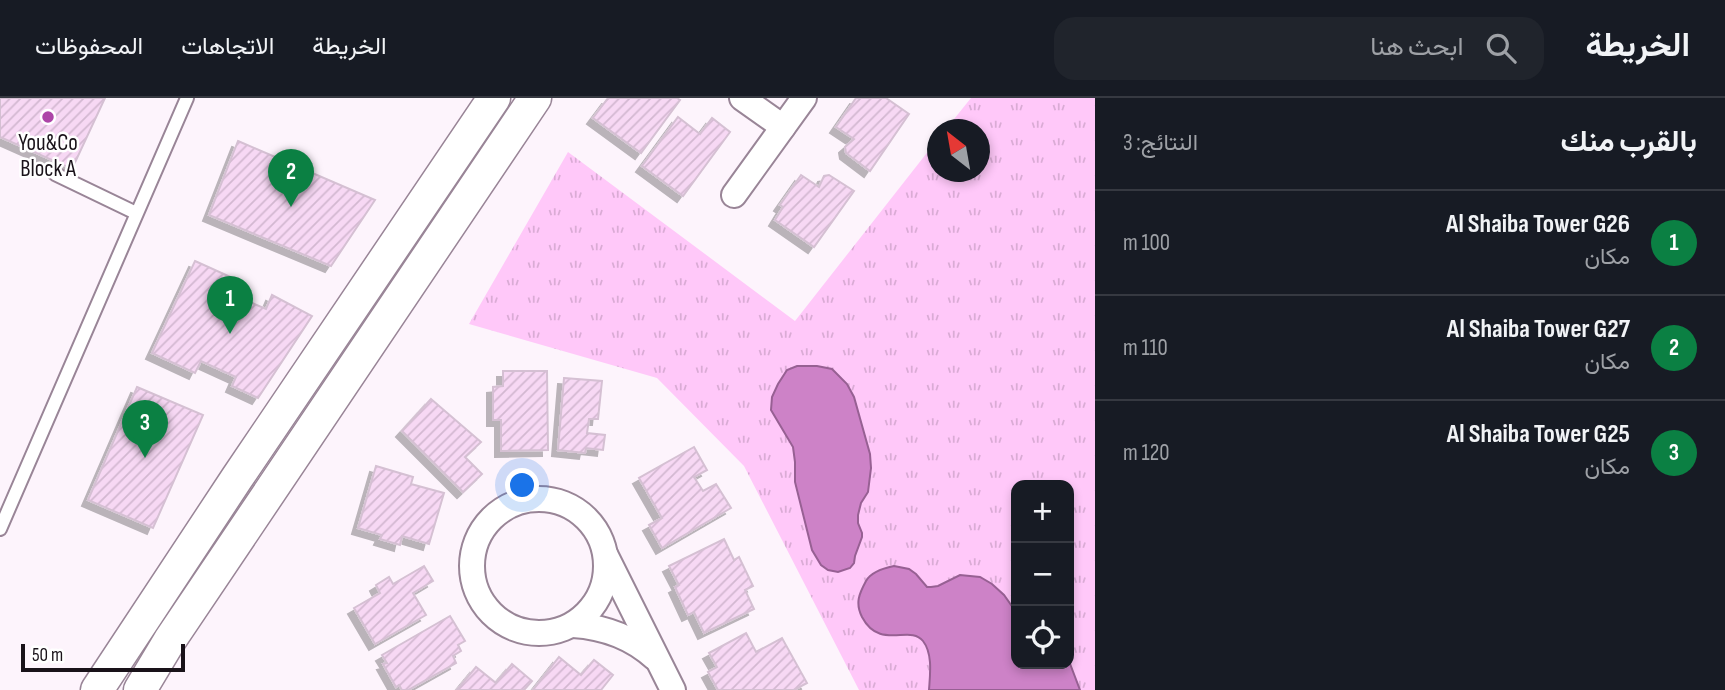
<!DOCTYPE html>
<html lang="ar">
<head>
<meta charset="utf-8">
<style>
  :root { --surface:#171b24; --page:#20242c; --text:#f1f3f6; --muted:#9ea1a6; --line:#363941; --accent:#0b8043 }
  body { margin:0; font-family:"Sofia Sans Condensed",Vazirmatn,sans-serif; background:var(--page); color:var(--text); direction:rtl }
  .controls { position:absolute; right:21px; bottom:21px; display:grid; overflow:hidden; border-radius:14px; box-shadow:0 4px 10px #0003 }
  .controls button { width:63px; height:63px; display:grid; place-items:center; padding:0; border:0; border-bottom:2px solid var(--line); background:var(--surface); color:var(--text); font:35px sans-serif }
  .compass { position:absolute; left:927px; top:21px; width:63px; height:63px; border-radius:50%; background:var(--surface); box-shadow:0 4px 10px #0003; rotate:329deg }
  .scale { position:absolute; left:21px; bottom:18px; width:164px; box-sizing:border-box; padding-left:7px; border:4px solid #191219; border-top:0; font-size:19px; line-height:24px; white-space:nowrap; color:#191219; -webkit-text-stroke:5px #fff; paint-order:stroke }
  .you { position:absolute; left:523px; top:388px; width:24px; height:24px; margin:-18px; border:5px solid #fff; border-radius:50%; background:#1a73e8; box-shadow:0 0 0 10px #1a73e833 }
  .badge { display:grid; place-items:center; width:46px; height:46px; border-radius:50%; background:var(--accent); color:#fff; font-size:23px; font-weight:700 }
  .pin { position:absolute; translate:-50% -58px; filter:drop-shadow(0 2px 4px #0008) }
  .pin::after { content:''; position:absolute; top:37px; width:24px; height:21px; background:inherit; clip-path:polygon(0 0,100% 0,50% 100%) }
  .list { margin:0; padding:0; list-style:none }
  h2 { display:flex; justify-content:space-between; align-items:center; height:91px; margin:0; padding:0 28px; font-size:30px }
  h2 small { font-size:23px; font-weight:400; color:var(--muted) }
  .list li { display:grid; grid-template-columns:46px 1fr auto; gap:21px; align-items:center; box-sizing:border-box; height:105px; padding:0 28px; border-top:2px solid var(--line) }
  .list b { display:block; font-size:26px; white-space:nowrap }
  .list p { margin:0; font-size:23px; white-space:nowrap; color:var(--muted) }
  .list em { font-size:23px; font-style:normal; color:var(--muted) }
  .icon { flex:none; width:38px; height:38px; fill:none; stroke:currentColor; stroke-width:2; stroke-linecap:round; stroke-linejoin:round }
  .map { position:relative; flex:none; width:1095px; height:592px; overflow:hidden; direction:ltr }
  header { display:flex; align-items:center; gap:42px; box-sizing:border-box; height:98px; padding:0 35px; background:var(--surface); border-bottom:2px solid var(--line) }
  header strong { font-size:33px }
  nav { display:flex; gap:38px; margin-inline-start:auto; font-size:24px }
  .search { width:490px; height:63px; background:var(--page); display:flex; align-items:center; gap:18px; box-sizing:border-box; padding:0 24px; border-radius:21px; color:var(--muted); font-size:26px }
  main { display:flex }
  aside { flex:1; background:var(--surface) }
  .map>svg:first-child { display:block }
</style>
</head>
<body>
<header>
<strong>الخريطة</strong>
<div class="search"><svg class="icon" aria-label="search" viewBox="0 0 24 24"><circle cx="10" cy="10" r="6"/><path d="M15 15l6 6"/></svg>ابحث هنا</div>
<nav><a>الخريطة</a><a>الاتجاهات</a><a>المحفوظات</a></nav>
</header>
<main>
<aside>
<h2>بالقرب منك<small>النتائج: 3</small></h2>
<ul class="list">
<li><span class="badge">1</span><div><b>Al Shaiba Tower G26</b><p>مكان</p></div><em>100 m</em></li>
<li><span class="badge">2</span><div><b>Al Shaiba Tower G27</b><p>مكان</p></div><em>110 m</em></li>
<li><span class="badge">3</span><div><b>Al Shaiba Tower G25</b><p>مكان</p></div><em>120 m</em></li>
</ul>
</aside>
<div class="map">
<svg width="1095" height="592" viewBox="0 0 1095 592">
  <defs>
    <pattern id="grass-tufts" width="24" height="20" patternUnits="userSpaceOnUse" patternTransform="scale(1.75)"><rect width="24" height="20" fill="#ffc8f9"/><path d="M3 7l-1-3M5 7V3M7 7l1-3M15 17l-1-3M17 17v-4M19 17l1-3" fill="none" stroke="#daabd5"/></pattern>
    <pattern id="building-hatch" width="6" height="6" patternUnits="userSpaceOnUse" patternTransform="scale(1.75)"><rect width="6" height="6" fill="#f7d8f4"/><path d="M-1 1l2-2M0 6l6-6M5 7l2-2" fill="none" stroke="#d3b8d1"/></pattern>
    <filter id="shadow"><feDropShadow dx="-6" dy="6" stdDeviation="0" flood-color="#0004"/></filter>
  </defs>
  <rect width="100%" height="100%" fill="#fdf4fc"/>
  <path fill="url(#grass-tufts)" fill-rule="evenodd" d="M971,0H1095V592H859L744,368L657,280L469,226L568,54L795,223L937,42V74H979V32L946,31ZM1016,387H1069V566H1016Z"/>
  <g fill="#cd82c7" stroke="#976093" stroke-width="2">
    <polygon points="797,268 817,268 832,271 847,286 854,299 870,356 871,370 868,394 861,405 858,417 858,425 862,435 862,439 855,458 854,465 850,470 838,474 828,472 821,467 812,452 795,384 795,364 793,349 771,312 772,299 778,286 787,272"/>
    <path d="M894,468L909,471L916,476L927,489H931L938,488L960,477L980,479L992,486L1004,497L1016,514V566H1069V563L1080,592H929C930,577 933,556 923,543C910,526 880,553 862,519C855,505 859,496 866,483C871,474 884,470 894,468Z"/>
  </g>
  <g fill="url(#building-hatch)" stroke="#d5c0d3" stroke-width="2" filter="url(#shadow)">
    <polygon points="0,0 105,0 72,71 0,39"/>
    <polygon points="608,0 677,0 680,2 641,55 593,20"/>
    <polygon points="856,0 886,0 909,16 870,73 846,55 845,49 854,41 836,29"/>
    <polygon points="678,19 700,36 712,20 730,34 683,98 642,68"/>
    <polygon points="238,43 375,102 331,168 209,117"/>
    <polygon points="801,77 819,89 824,78 829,77 854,93 814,149 775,122 783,109 780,107"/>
    <polygon points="195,163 235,181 229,195 266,211 272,197 312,218 258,300 232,288 236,279 201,263 195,275 152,255"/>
    <polygon points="503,273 547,273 548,352 501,353 501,322 493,322 493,289 503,288"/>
    <polygon points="564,280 602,283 598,321 589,321 587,335 605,337 603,352 586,350 585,355 558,352"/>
    <polygon points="137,289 203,317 153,430 88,402"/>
    <polygon points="431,301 481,344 465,359 482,376 463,394 402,333"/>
    <polygon points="694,349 707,372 694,379 703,393 716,386 731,410 662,450 649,427 662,420 639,380"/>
    <polygon points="376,368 413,379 411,386 444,395 429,446 402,438 400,447 380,441 382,437 358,430"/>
    <polygon points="724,441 734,462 739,459 753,488 745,492 754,511 704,535 694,514 688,517 675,489 679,487 669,468"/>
    <polygon points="424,468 433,483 413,495 426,517 375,546 354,510 380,495 376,487 389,479 393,486"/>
    <polygon points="450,518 465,543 458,547 461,553 453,558 456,565 408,592 402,592 399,587 396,589 383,566 387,565 382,557"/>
    <polygon points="746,535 756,554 782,540 807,585 794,592 718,592 708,574 717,569 709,555"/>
    <polygon points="559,559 581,577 594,562 613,577 601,592 533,592"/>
    <polygon points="512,566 532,583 524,592 457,592 476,569 496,585"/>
  </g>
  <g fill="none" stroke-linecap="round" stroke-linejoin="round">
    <g stroke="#998597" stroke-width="16">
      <g id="service">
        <polyline points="55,76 136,115"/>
        <polyline points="0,431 187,0"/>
      </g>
    </g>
    <g stroke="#998597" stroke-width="28">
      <g id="minor">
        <polyline points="742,0 783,29"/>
        <polyline points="734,97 804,0"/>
        <circle cx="539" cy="468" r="67"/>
        <polyline points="606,458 673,592"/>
        <path d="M573,527C604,529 631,538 655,560"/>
      </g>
    </g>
    <g stroke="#998597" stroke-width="35">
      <g id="tertiary">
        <polyline points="97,592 237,380 494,0"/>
        <polyline points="140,592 170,542 535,0"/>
      </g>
    </g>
    <use href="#service" stroke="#fff" stroke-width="12"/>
    <use href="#minor" stroke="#fff" stroke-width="24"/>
    <use href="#tertiary" stroke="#fff" stroke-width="32"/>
  </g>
  <circle fill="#ad45a8" stroke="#fff" stroke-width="2.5" cx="48" cy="19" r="7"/>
  <g text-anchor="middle" stroke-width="5" stroke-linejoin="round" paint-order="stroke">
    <g font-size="23" fill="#191219" stroke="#fff">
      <text x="48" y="52">You&amp;Co<tspan x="48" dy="26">Block A</tspan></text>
    </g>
  </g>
</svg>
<div class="controls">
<button>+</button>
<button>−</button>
<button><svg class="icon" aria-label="locate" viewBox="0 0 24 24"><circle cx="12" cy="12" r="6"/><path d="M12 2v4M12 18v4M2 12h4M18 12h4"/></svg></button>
</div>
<svg class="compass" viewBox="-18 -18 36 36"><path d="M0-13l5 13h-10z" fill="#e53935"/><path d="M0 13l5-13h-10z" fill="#9ea1a6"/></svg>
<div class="scale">50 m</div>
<div class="you"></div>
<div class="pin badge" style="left:230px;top:236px">1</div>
<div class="pin badge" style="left:291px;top:109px">2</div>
<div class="pin badge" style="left:145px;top:360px">3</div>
</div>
</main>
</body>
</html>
